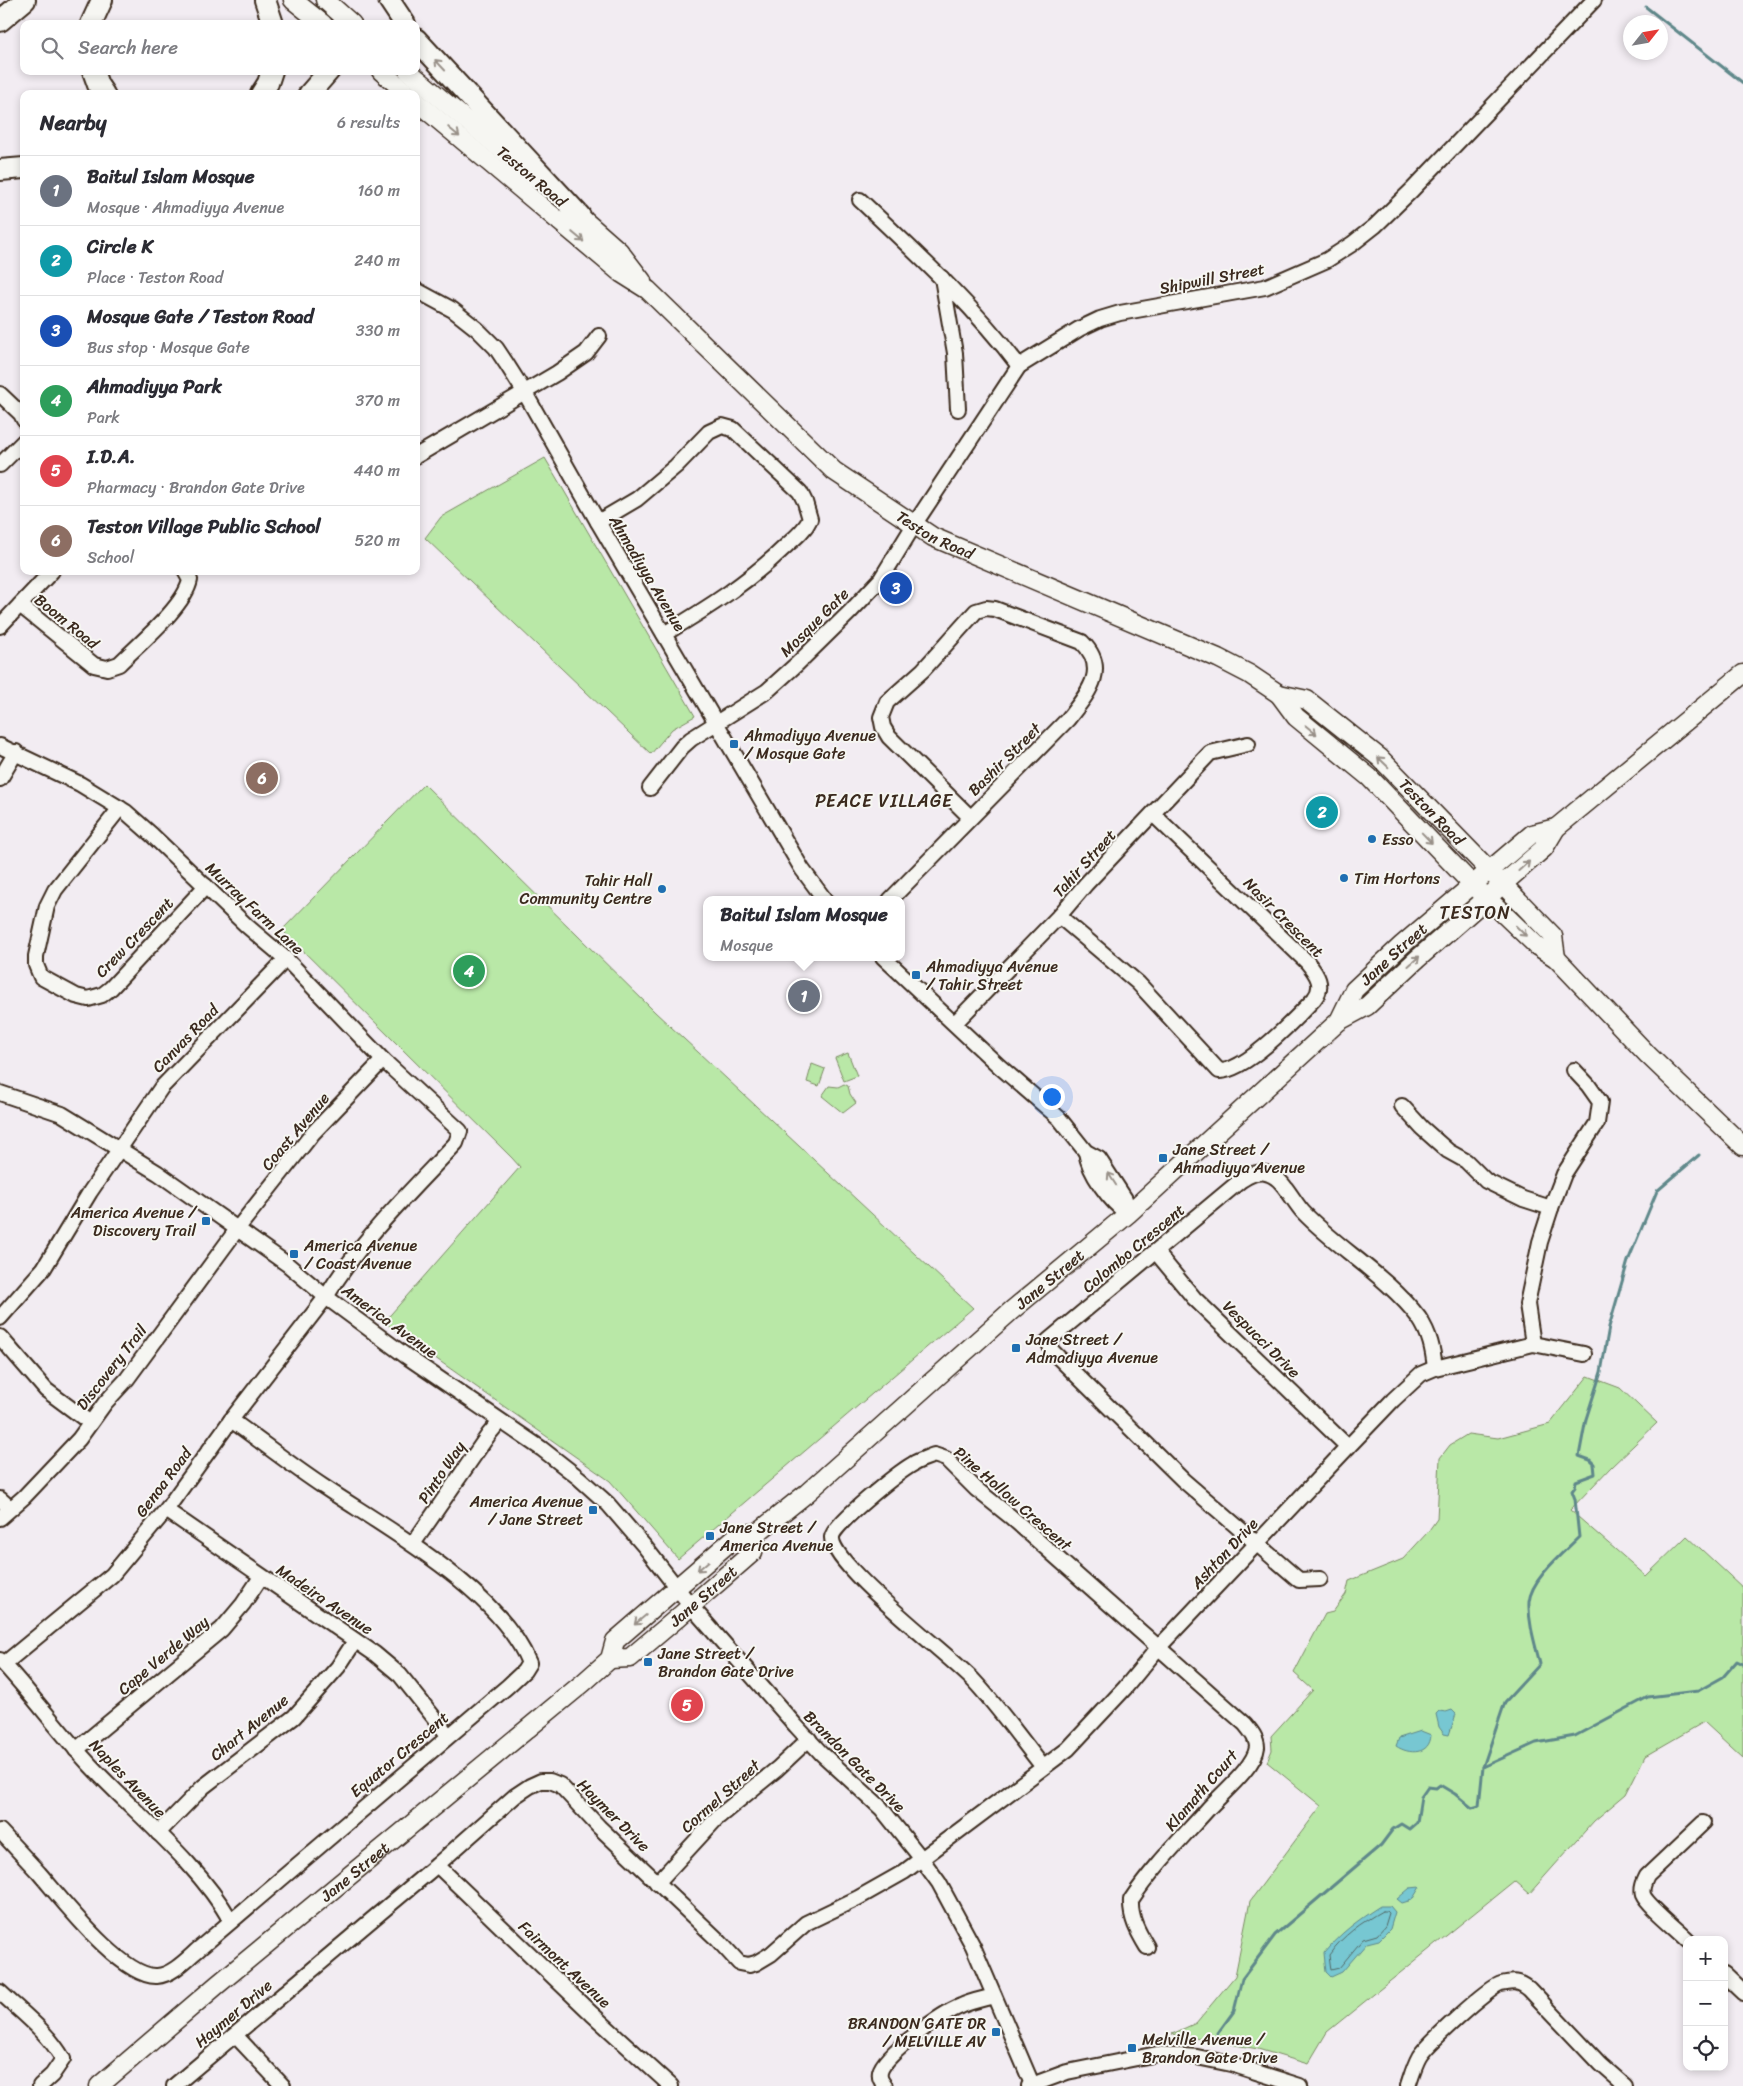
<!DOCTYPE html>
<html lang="en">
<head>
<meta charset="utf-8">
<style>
  :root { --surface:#fff; --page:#f2f2f3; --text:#2b2b33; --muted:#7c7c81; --line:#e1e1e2; --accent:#d93025 }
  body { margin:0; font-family:Sriracha,sans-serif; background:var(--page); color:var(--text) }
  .controls { position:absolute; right:15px; bottom:15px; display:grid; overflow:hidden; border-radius:10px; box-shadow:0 2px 8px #0003 }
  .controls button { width:45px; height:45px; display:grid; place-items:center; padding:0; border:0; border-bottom:1px solid var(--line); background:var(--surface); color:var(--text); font:25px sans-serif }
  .compass { position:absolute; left:1623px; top:15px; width:45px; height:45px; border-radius:50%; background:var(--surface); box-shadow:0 2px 8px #0003; rotate:59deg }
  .you { position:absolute; left:1051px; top:1096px; width:18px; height:18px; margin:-12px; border:4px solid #fff; border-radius:50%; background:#1a73e8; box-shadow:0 0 0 8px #1a73e833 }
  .badge { display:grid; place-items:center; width:32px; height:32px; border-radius:50%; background:var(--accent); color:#fff; font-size:16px; font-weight:700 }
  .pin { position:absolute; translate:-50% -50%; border:2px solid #fff; box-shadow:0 1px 5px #0006 }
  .popup { position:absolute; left:703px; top:896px; width:202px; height:65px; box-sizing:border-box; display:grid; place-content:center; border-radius:10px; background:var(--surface); filter:drop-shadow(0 1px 4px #0005); font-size:16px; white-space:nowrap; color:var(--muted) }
  .popup b { font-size:19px; color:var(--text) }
  .popup::after { content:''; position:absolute; left:50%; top:100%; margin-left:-10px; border:10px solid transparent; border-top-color:var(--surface) }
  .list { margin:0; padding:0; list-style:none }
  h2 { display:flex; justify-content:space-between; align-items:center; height:65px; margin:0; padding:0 20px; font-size:21px }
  h2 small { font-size:16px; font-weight:400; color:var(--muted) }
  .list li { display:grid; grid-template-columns:32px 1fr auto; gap:15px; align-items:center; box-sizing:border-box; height:70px; padding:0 20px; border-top:1px solid var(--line) }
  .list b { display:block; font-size:19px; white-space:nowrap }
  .list p { margin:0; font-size:16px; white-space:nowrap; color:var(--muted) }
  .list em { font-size:16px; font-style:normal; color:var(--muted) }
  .icon { flex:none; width:28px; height:28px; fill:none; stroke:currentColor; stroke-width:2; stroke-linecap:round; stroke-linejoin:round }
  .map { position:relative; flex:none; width:1743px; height:2086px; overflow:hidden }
  .search { position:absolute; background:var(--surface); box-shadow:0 2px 8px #0003; left:20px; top:20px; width:400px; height:55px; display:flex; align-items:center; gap:12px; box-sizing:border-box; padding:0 18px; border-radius:10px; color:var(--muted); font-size:19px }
  .panel { position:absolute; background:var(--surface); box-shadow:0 2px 8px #0003; left:20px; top:90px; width:400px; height:485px; border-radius:10px }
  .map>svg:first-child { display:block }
</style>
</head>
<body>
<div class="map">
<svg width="1743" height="2086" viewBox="0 0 1743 2086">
  <rect width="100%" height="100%" fill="#f2ecf2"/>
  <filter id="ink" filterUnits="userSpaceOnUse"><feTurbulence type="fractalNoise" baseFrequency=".02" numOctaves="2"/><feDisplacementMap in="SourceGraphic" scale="10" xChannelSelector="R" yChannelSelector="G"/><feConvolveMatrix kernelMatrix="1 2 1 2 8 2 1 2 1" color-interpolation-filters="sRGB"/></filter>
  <g filter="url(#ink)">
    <g fill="#b9e8a7" stroke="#7a8962">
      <polygon points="545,458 695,716 672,729 651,754 425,538 441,517"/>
      <polygon points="424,784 655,1012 973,1308 678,1559 610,1481 384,1322 520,1167 512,1158 282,930"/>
      <polygon points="848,1053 857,1076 844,1081 835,1058"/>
      <polygon points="812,1064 825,1069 819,1086 807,1082"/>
      <polygon points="844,1084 848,1086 850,1094 856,1103 843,1113 822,1096 829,1086 838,1087"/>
      <polygon points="1588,1376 1620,1388 1657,1423 1611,1467 1570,1510 1646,1576 1687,1536 1743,1588 1743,1758 1704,1722 1645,1756 1626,1794 1594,1821 1529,1894 1514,1881 1327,2032 1308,2064 1258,2049 1172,2034 1196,2023 1235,1976 1250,1901 1321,1806 1267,1762 1272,1750 1271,1736 1313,1690 1294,1673 1325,1614 1333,1612 1346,1594 1349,1581 1403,1559 1427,1533 1437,1519 1440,1458 1450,1445 1468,1434 1498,1438 1550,1424"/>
    </g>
    <g fill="#77c7d2" stroke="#5f888a">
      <polygon points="1452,1710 1456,1714 1449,1735 1444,1734 1439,1727 1436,1714 1439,1711 1446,1712"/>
      <path d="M1421,1731L1431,1735C1430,1755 1409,1755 1396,1746L1399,1738Z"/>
      <polygon points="1420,1887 1412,1900 1402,1903 1397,1899 1410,1888"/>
      <path d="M1380,1906H1390L1395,1912L1390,1929L1379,1940L1367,1943L1342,1972L1331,1977L1326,1972L1324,1953C1340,1933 1358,1920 1380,1906Z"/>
    </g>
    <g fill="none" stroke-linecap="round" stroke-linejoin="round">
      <path stroke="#536966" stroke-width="1" d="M1382,1911H1387L1389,1913L1385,1926L1377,1935L1363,1939L1339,1968L1331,1970L1329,1955C1343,1935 1361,1923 1382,1911Z"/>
      <g stroke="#5f888a" stroke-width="3">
        <polyline points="1646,7 1743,83"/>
        <polyline points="1483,1767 1536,1743 1575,1736 1648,1697 1698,1691 1723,1677 1737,1661 1743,1664"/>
        <path d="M1218,2033L1234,2011L1242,1979L1275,1935L1381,1845L1393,1829L1401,1824L1409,1829L1417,1822L1421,1797L1428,1787L1436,1788L1440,1785L1455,1794L1472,1808L1479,1806L1483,1767L1505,1702L1540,1664C1535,1644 1528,1622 1529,1602C1531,1579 1563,1553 1579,1537L1575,1499L1572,1491L1575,1487L1576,1481L1595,1474L1594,1464L1590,1460L1579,1456L1586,1419L1601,1372L1609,1327L1628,1261L1657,1191L1699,1155"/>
      </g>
      <g stroke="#3b2a1e" stroke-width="18">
        <g id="minor">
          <path d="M860,200C916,253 972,304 1019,366"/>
          <polyline points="942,278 955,353 958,409"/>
          <polyline points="416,290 453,310 477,329 496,348 506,363 525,393 598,522 802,869 825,900"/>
          <polyline points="0,394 21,414 24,420"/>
          <polyline points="416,456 557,373 586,353 599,336"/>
          <polyline points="0,465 24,441"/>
          <path d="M598,522L637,499L676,466L709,432L722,426L733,429L800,492L805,502L810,519C805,530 795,538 787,545C750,581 708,608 664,634"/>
          <path d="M20,605L94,665L107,668L119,664C139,644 185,606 190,580L185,571"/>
          <polyline points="0,626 52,571"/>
          <path d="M0,746L80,784L126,812L152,835L247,926L286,959L383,1060L460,1131L456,1143C410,1192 361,1239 326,1297L231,1420L166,1510L112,1575L4,1664"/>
          <polyline points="0,779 16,752"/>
          <polyline points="650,788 682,747 691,739 767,691 797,664 850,612 881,579 914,525 1019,366 1079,329 1100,319 1120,313 1265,287 1327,260 1352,244 1375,226 1412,190 1594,0"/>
          <polyline points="120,808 55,890 47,906 36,956 36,965 41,977 76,996 88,999 102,995 111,988 206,886"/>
          <path d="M890,900L1068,719C1087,694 1110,670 1082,642L995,609L986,608L976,611L923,670L887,702L881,717L883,727L889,737L970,817"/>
          <path d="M1059,916L1138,983L1219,1071C1245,1072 1295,1019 1314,999C1325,986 1317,974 1307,962L1153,814"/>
          <polyline points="883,957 999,1066 1059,1118 1086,1152 1099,1159 1125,1199 1128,1214"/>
          <polyline points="955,1023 1059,916 1086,884 1210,753 1248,744"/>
          <polyline points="0,1093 62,1114 158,1173 287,1264 326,1297 406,1356 542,1449 579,1478 608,1504 645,1547 691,1606 796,1726 821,1753 881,1808 921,1858 939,1883 973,1946 1032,2084"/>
          <polyline points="1402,1106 1422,1128 1448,1151 1466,1161 1486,1181 1523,1199 1551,1208 1564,1174 1597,1123 1600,1102 1588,1085 1574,1070"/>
          <path d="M1086,1152C1089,1173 1110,1202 1128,1214"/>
          <polyline points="1156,1252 1194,1298 1348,1447"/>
          <polyline points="0,1318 44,1268 90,1192 161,1088 286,959"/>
          <polyline points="0,1337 46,1390 89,1422"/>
          <polyline points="1533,1344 1527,1304 1540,1242 1551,1208"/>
          <polyline points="0,1499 10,1508"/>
          <polyline points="166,1510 375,1654 400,1675 448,1735"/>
          <polyline points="0,1518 24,1497 79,1439 105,1403 127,1379 238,1228 313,1133 383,1060"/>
          <polyline points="413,1544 489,1434 500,1421"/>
          <path d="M1320,1579L1299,1580L1183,1480L1052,1351L1048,1341L1240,1181C1249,1175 1258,1170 1269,1174C1284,1179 1293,1202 1304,1213C1340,1250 1388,1277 1419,1318C1430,1334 1433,1350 1435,1368"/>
          <path d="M0,1660C32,1694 59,1732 91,1766C137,1815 198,1863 231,1921"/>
          <polyline points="76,1750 222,1629 243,1604 261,1577"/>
          <path d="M1043,1767C1020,1738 999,1708 974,1681C951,1656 829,1564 832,1537C833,1524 899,1472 913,1464C919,1460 927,1458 934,1455L946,1459L976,1489L1011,1517L1245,1724C1250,1730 1257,1738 1257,1747C1255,1767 1220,1795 1207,1810C1181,1839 1152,1868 1131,1900C1130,1918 1138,1932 1147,1947"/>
          <path d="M0,1831C13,1845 26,1859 39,1873C61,1898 122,1978 157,1976C173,1975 189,1957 201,1947L508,1686L524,1671L529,1663C499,1590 387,1529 324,1487C292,1466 262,1442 231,1420"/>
          <polyline points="158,1833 203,1787 294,1717 338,1667 355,1641"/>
          <polyline points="437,1865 592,2014 671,2086"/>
          <polyline points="657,1883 717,1818 777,1769 809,1739"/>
          <path d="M1688,1940C1678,1930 1647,1905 1643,1895C1641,1888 1644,1882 1647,1876L1703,1823"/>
          <polyline points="1724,1975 1743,1993"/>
          <path d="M0,1992C22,2013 48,2032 63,2059L52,2075L40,2086"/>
          <polyline points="235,2035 283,2086"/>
          <polyline points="174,2086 437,1865 515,1796 530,1786 541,1781 550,1781 560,1785 599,1827 718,1940 739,1963 749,1965 756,1963 771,1954 806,1923 858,1898 904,1872 1068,1749 1125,1688 1158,1648 1348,1447 1393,1400 1421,1374 1435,1368 1533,1344 1584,1354"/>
          <path d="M885,2086C881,2081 879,2078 880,2072C884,2054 943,2013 961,2006C971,2001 983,1999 994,1996"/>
          <polyline points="1029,2086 1067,2072 1157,2054 1197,2057 1231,2064 1300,2086"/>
          <path d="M1408,2086C1411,2077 1414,2066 1419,2057C1425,2046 1490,1986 1501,1984C1514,1981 1519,1981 1529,1989L1600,2064L1625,2086"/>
        </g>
      </g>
      <g stroke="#3b2a1e" stroke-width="21">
        <g id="major">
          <polyline points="293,0 323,24"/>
          <polyline points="325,0 352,24"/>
          <polyline points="381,71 408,94"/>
          <polyline points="408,71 536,179"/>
          <path id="s1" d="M416,101L621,273L648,290L834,471L933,537L1218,658L1249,674L1279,694L1307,700L1380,758L1553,936L1556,958"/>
          <polyline points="569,207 619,251 642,281"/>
          <polyline points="1279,694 1296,717 1369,777 1464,876 1537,946 1556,958 1648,1055 1743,1146"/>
          <path id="s2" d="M1339,1021L1354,990L1402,945L1532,834L1556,828"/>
          <path id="s3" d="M610,1659L630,1658L675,1620L753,1552L757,1533"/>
          <path id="s4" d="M99,2086L217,1985L583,1683L610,1659L615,1641L739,1534L757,1533L807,1493L1011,1311L1128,1214L1339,1021L1367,1006L1415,961L1544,848L1556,828L1743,674"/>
        </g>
      </g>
      <g stroke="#3b2a1e" stroke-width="24">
        <g id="highway">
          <polyline points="265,0 273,24"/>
          <polyline points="389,0 405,24"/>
          <polyline points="0,21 25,0"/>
          <polyline points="91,24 102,0"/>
          <polyline points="416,39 580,216"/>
          <polyline points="93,71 98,85 104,94"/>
          <polyline points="261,94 268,83 272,71"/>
          <polyline points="309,94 329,71"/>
          <polyline points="0,170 24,168"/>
        </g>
      </g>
      <use href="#minor" stroke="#f6f6f2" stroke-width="14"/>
      <use href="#major" stroke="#f6f6f2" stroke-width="18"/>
      <use href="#highway" stroke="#f6f6f2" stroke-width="20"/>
    </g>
    <defs><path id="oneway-shaft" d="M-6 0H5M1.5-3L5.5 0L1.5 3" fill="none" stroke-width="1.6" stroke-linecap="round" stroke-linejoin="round" transform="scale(1.25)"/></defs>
    <g stroke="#989088">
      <use href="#oneway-shaft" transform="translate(440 65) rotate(-133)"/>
      <use href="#oneway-shaft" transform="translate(454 132) rotate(40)"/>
      <use href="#oneway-shaft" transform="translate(578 237) rotate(40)"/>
      <use href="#oneway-shaft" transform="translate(1311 730) rotate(39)"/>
      <use href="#oneway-shaft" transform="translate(1383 762) rotate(-136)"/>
      <use href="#oneway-shaft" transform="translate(1427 838) rotate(46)"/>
      <use href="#oneway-shaft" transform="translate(1524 866) rotate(-42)"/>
      <use href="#oneway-shaft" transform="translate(1521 931) rotate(45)"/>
      <use href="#oneway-shaft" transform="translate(1414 961) rotate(-42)"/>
      <use href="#oneway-shaft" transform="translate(1112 1179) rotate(-123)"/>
      <use href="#oneway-shaft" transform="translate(703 1566) rotate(139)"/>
      <use href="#oneway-shaft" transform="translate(640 1620) rotate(140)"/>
    </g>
  </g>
  <g fill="#1f6fb2" stroke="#f6f6f2" stroke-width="2">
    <rect x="729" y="739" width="10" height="10" rx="2.5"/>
    <circle cx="1372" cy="839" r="5"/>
    <circle cx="1344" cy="878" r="5"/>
    <circle cx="662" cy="889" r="5"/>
    <rect x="911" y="970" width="10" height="10" rx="2.5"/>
    <rect x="1158" y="1153" width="10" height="10" rx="2.5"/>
    <rect x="201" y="1216" width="10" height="10" rx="2.5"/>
    <rect x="289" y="1249" width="10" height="10" rx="2.5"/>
    <rect x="1011" y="1343" width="10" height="10" rx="2.5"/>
    <rect x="588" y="1505" width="10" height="10" rx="2.5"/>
    <rect x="705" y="1531" width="10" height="10" rx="2.5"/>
    <rect x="643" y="1657" width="10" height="10" rx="2.5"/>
    <rect x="991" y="2027" width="10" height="10" rx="2.5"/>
    <rect x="1127" y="2043" width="10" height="10" rx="2.5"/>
  </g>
  <g text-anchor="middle" stroke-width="4" stroke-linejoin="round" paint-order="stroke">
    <g font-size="16" fill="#3b2a1e" stroke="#f6f6f2">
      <text transform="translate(532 176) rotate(40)" y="6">Teston Road</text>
      <text transform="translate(1212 278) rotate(-11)" y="6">Shipwill Street</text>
      <text dy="6" stroke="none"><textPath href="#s1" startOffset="679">Teston Road</textPath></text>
      <text transform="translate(648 573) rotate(59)" y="6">Ahmadiyya Avenue</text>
      <text transform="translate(67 621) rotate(39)" y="6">Boom Road</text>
      <text transform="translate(814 622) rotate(-45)" y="6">Mosque Gate</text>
      <text transform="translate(1004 759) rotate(-45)" y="6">Bashir Street</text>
      <text dy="6" stroke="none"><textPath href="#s1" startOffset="1255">Teston Road</textPath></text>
      <text transform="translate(1084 863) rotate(-48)" y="6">Tahir Street</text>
      <text transform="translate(255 908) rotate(43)" y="6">Murray Farm Lane</text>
      <text transform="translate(1284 917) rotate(45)" y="6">Nasir Crescent</text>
      <text transform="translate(134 937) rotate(-46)" y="6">Crew Crescent</text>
      <text dy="6" stroke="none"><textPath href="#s2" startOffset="88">Jane Street</textPath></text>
      <text transform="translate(185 1038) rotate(-46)" y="6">Canvas Road</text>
      <text transform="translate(295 1131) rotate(-50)" y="6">Coast Avenue</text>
      <text transform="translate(1133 1248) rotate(-40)" y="6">Colombo Crescent</text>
      <text dy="6" stroke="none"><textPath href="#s4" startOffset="1254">Jane Street</textPath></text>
      <text transform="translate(390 1321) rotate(36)" y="6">America Avenue</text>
      <text transform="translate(1262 1339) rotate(45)" y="6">Vespucci Drive</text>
      <text transform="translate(111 1367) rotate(-52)" y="6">Discovery Trail</text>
      <text transform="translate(441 1472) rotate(-56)" y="6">Pinto Way</text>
      <text transform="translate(163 1482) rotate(-53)" y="6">Genoa Road</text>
      <text transform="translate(1013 1498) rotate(41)" y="6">Pine Hollow Crescent</text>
      <text transform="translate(1224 1553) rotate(-47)" y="6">Ashton Drive</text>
      <text dy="6" stroke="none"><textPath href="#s3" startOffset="116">Jane Street</textPath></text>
      <text transform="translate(325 1599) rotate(34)" y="6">Madeira Avenue</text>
      <text transform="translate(163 1655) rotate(-40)" y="6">Cape Verde Way</text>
      <text transform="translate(249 1727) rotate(-39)" y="6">Chart Avenue</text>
      <text transform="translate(399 1754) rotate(-40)" y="6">Equator Crescent</text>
      <text transform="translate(855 1761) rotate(45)" y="6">Brandon Gate Drive</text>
      <text transform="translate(128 1778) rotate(46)" y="6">Naples Avenue</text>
      <text transform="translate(1201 1790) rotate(-49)" y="6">Klamath Court</text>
      <text transform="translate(720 1796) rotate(-42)" y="6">Cormel Street</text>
      <text transform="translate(614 1815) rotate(45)" y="6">Haymer Drive</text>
      <text dy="6" stroke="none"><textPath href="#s4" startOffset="334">Jane Street</textPath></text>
      <text transform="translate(565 1964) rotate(43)" y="6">Fairmont Avenue</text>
      <text transform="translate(233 2013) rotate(-40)" y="6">Haymer Drive</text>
    </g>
    <g font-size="16" fill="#3b2a1e" stroke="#f6f6f2" text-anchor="start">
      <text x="744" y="741">Ahmadiyya Avenue<tspan x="744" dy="18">/ Mosque Gate</tspan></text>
      <text x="1382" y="845">Esso</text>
      <text x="1354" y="884">Tim Hortons</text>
      <text x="652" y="886" text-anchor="end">Tahir Hall<tspan x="652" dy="18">Community Centre</tspan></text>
      <text x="926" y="972">Ahmadiyya Avenue<tspan x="926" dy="18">/ Tahir Street</tspan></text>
      <text x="1173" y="1155">Jane Street /<tspan x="1173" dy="18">Ahmadiyya Avenue</tspan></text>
      <text x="196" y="1218" text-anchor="end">America Avenue /<tspan x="196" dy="18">Discovery Trail</tspan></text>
      <text x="304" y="1251">America Avenue<tspan x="304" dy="18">/ Coast Avenue</tspan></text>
      <text x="1026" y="1345">Jane Street /<tspan x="1026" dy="18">Admadiyya Avenue</tspan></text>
      <text x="583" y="1507" text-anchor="end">America Avenue<tspan x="583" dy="18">/ Jane Street</tspan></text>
      <text x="720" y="1533">Jane Street /<tspan x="720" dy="18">America Avenue</tspan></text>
      <text x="658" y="1659">Jane Street /<tspan x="658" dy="18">Brandon Gate Drive</tspan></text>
      <text x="986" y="2029" text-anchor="end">BRANDON GATE DR<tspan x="986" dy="18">/ MELVILLE AV</tspan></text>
      <text x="1142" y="2045">Melville Avenue /<tspan x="1142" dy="18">Brandon Gate Drive</tspan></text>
    </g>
    <g font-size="18" letter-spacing="1" fill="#3b2a1e" stroke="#f6f6f2">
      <text x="884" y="807">PEACE VILLAGE</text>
      <text x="1475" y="919">TESTON</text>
    </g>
  </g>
</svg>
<div class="controls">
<button>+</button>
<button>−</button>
<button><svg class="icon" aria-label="locate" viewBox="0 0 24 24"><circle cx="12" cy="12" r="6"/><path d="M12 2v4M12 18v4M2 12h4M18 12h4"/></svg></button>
</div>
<svg class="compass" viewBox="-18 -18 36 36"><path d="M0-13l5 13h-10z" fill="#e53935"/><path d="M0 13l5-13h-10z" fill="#7c7c81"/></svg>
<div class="you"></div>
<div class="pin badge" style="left:804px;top:996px;background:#6b7280">1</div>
<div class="popup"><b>Baitul Islam Mosque</b>Mosque</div>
<div class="pin badge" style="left:1322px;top:812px;background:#0f9aa8">2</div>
<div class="pin badge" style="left:896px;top:588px;background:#1a4fb4">3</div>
<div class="pin badge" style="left:469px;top:971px;background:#2e9e5b">4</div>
<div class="pin badge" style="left:687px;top:1705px;background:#e0444e">5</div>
<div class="pin badge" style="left:262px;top:778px;background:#8d6e63">6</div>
<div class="search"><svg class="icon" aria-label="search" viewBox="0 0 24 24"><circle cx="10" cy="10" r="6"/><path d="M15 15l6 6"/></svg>Search here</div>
<section class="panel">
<h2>Nearby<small>6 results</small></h2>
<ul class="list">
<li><span class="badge" style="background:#6b7280">1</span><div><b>Baitul Islam Mosque</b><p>Mosque · Ahmadiyya Avenue</p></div><em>160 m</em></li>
<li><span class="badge" style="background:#0f9aa8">2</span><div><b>Circle K</b><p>Place · Teston Road</p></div><em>240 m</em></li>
<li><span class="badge" style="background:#1a4fb4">3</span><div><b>Mosque Gate / Teston Road</b><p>Bus stop · Mosque Gate</p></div><em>330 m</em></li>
<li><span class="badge" style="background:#2e9e5b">4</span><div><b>Ahmadiyya Park</b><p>Park</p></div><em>370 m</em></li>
<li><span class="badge" style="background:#e0444e">5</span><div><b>I.D.A.</b><p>Pharmacy · Brandon Gate Drive</p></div><em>440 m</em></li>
<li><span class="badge" style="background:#8d6e63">6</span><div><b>Teston Village Public School</b><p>School</p></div><em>520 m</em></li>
</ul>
</section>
</div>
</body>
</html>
